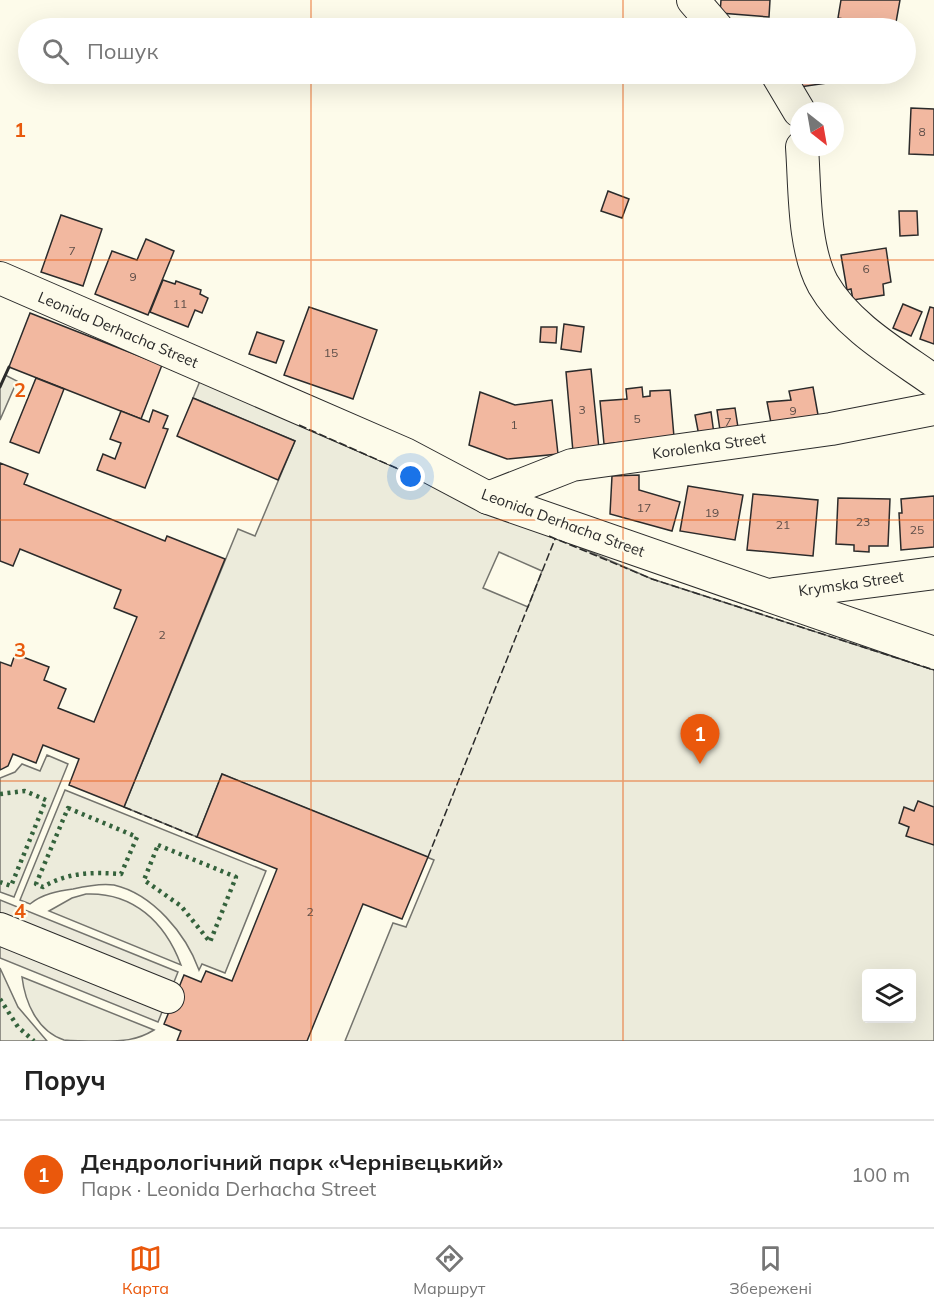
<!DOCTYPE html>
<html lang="uk">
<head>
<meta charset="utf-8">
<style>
  :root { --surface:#fff; --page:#f2f2f2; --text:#222; --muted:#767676; --line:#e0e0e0; --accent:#ea580c }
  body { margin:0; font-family:Mulish,sans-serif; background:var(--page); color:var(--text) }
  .controls { position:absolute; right:18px; bottom:18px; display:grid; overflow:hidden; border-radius:6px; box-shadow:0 6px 24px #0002 }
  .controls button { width:54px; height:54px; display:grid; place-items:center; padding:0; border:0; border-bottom:2px solid var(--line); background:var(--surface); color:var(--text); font:30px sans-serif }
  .compass { position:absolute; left:790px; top:102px; width:54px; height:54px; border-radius:50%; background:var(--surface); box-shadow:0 6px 24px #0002; rotate:149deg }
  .you { position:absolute; left:411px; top:477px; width:21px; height:21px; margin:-15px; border:4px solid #fff; border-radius:50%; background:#1a73e8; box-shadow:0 0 0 9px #1a73e833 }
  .badge { display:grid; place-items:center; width:39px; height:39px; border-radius:50%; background:var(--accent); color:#fff; font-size:20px; font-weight:700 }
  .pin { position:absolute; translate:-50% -50px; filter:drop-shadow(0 2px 3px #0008) }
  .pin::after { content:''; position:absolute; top:32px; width:21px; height:18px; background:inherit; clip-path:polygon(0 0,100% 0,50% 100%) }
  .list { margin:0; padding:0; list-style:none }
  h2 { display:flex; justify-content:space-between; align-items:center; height:78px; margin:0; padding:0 24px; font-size:26px }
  h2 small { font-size:20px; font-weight:400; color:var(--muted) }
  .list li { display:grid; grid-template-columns:39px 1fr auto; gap:18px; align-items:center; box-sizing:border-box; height:108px; padding:0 24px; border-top:2px solid var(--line) }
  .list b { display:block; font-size:22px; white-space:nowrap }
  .list p { margin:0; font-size:20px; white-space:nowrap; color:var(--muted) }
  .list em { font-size:20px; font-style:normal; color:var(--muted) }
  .icon { flex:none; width:33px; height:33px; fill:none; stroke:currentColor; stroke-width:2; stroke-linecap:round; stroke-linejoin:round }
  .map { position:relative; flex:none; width:934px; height:1041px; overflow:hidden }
  .search { position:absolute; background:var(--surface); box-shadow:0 6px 24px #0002; left:18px; right:18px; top:18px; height:66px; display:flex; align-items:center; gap:15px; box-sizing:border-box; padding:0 21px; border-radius:33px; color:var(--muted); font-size:22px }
  .sheet { height:186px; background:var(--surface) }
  nav { display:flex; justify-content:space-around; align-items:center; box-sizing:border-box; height:84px; border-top:2px solid var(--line); background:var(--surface); font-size:16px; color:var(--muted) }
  nav a { display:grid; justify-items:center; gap:3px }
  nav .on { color:var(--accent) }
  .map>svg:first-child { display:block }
</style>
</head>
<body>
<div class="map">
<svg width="934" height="1041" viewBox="0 0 934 1041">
  <rect width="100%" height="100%" fill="#fdfbea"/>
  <g fill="#ecebdb" stroke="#74746e" stroke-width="1.5" fill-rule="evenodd">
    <polygon points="5,375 17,381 0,420 0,387"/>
    <path d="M200,381L652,579L934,670V1041H345L393,923L406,927L434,860L222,774L197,837L124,807L238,529L255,536L295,441L193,398ZM499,552L542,571L528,607L483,588ZM866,974H912V1018H866Z"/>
    <polygon points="47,755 68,764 14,897 0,892 0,778 15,772 22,764 40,771"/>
    <path d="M65,790L266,871L225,973L202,964L199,970C186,934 153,894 114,885C101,883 86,886 73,889C58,891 42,894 30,904L20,900Z"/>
    <path d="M86,894C133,892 165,922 181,965L49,911L72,898Z"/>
    <polygon points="0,968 18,1007 47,1041 0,1041"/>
    <path d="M22,977L154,1030C136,1041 122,1041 101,1041C90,1041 74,1041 64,1040C37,1031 25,1002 22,977Z"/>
  </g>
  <polygon fill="#eceadb" stroke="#74746e" stroke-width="1.5" points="0,900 178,972 158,1022 0,958"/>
  <g fill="#f2b8a0" stroke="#2b2b2b" stroke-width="1.5">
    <polygon points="721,0 770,0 769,17 720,13"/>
    <polygon points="841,0 900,0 895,28 838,18"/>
    <polygon points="798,74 853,74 854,79 800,87"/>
    <polygon points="911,108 934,109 934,155 909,154"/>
    <polygon points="608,191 629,199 622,218 601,211"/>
    <polygon points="899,211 917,211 918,235 900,236"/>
    <polygon points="61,215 102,229 83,286 41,272"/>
    <polygon points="146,239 174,251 148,315 95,294 112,251 137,260"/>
    <polygon points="886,248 891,282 883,284 884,295 853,300 851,289 847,290 841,255"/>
    <polygon points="163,280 175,284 176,281 201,290 200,294 208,298 202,313 195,310 188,327 150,312"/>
    <polygon points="903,304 922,312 911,336 893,328"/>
    <polygon points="309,307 377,330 353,399 284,375"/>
    <polygon points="930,307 934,308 934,344 920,339"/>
    <polygon points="30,313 162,365 141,419 9,367"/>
    <polygon points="564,324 584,327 581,352 561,349"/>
    <polygon points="541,327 557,327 556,343 540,342"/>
    <polygon points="257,332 284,341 276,363 249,354"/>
    <polygon points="591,369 599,449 573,452 566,372"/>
    <polygon points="36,378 64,389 39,453 10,442"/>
    <polygon points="642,387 643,397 650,396 650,391 670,390 674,437 604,444 600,401 627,399 626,389"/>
    <polygon points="813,387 820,426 771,423 767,402 791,400 789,391"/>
    <polygon points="480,392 515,405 552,400 558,454 507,459 469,445"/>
    <polygon points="193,398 295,441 278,480 177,436"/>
    <polygon points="735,408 739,434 721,437 717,410"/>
    <polygon points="153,410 168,416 163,428 168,429 145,488 97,470 103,454 115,459 121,443 110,439 121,411 149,422"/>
    <polygon points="711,412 714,434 699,436 695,415"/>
    <polygon points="0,463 28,474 24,484 165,541 167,536 225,559 124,807 69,785 79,759 43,745 36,763 13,754 8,766 0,770 0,662 11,666 15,654 49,667 44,680 66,689 58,708 94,722 137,617 114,608 121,590 20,549 13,566 0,561"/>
    <polygon points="639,475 639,490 680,502 672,531 610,514 612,476"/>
    <polygon points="688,486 743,495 735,540 680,531"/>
    <polygon points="753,494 818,500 813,556 747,550"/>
    <polygon points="934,496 934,547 901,550 899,513 902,513 901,499"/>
    <polygon points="838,498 890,499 888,546 869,546 869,552 854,551 854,545 836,544"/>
    <polygon points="222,774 428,857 402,919 363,904 307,1041 177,1041 181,1031 164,1024 184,975 201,982 206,971 232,981 277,869 197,837"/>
    <polygon points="918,801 934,807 934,845 906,836 909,827 899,823 904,807 914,811"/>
  </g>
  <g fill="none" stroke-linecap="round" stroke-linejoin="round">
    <g stroke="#2b2b2b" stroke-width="34">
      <g id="minor">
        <polyline points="693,0 717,28"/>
        <polyline points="777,74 799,111"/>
        <path d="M802,147C805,188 803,247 823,284C847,326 896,354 934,381"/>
        <polyline points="0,278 405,454 488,498 934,653"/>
        <polyline points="488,498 572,465 831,429 934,409"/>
        <polyline points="774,594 934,573"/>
        <polyline points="0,929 168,997"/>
      </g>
    </g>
    <use href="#minor" stroke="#fdfbea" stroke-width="32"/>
    <g stroke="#34623c" stroke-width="4.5" stroke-dasharray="3 4.5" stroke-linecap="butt">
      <polyline points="0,794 25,791 46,800 11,886 0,882"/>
      <path d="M68,808L137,837L121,874C93,872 68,872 43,887L36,884Z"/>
      <polygon points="158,845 236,877 210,942 181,906 144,880"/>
      <polyline points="0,999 18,1027 34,1041"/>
    </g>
    <g stroke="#2b2b2b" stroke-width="1.5" stroke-dasharray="8 3" stroke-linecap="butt">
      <polyline points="299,425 412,475"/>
      <polyline points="549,536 652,579 934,670"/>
      <polyline points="124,807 197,837"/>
      <polyline points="428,857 555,539"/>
    </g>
    <polyline stroke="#2b2b2b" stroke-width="3" points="0,387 9,367"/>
  </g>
  <path fill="none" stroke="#e8590c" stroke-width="1.5" stroke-opacity="0.55" d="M311,0V28M623,0V28M311,74V1041M623,74V1041M0,260H934M0,520H934M0,781H934"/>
  <g text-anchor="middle" stroke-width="4.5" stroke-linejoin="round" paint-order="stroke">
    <g font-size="12" fill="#5d4e48">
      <text x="922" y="136">8</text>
      <text x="72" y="255">7</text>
      <text x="866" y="273">6</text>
      <text x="133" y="281">9</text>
      <text x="180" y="308">11</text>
      <text x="331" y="357">15</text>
      <text x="582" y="414">3</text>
      <text x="793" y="415">9</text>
      <text x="637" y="423">5</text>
      <text x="728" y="426">7</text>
      <text x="514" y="429">1</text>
      <text x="644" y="512">17</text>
      <text x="712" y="517">19</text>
      <text x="863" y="526">23</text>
      <text x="783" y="529">21</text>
      <text x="917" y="534">25</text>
      <text x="162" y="639">2</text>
      <text x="310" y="916">2</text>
    </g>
    <g font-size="15" fill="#2b2b2b" stroke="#fdfbea">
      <text transform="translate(118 330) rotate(23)" y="5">Leonida Derhacha Street</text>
      <text transform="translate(709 446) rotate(-8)" y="5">Korolenka Street</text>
      <text transform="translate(563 523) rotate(20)" y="5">Leonida Derhacha Street</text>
      <text transform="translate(851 584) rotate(-8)" y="5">Krymska Street</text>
    </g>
  </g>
  <g font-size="20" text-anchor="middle" font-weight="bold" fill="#e8590c" stroke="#fdfbea" stroke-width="4.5" stroke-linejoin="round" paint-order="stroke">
    <text x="20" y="137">1</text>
    <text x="20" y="397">2</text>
    <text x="20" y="657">3</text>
    <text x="20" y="918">4</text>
  </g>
</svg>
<div class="controls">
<button><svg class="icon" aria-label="layers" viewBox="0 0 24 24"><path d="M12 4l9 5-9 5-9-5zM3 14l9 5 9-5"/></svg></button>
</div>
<svg class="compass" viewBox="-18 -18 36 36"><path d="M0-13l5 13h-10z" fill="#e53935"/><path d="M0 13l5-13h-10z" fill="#767676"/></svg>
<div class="you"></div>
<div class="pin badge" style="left:700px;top:764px">1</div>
<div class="search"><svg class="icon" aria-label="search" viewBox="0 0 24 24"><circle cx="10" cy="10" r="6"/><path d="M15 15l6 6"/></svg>Пошук</div>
</div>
<section class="sheet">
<h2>Поруч<small></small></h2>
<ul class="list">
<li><span class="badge">1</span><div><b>Дендрологічний парк «Чернівецький»</b><p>Парк · Leonida Derhacha Street</p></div><em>100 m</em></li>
</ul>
</section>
<nav>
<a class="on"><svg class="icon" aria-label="map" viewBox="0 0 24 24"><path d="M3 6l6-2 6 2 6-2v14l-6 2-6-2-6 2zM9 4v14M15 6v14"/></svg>Карта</a>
<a><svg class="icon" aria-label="directions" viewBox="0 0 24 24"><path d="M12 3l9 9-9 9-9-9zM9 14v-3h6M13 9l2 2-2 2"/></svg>Маршрут</a>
<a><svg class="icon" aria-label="saved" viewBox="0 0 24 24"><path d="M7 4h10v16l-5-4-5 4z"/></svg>Збережені</a>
</nav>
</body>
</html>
